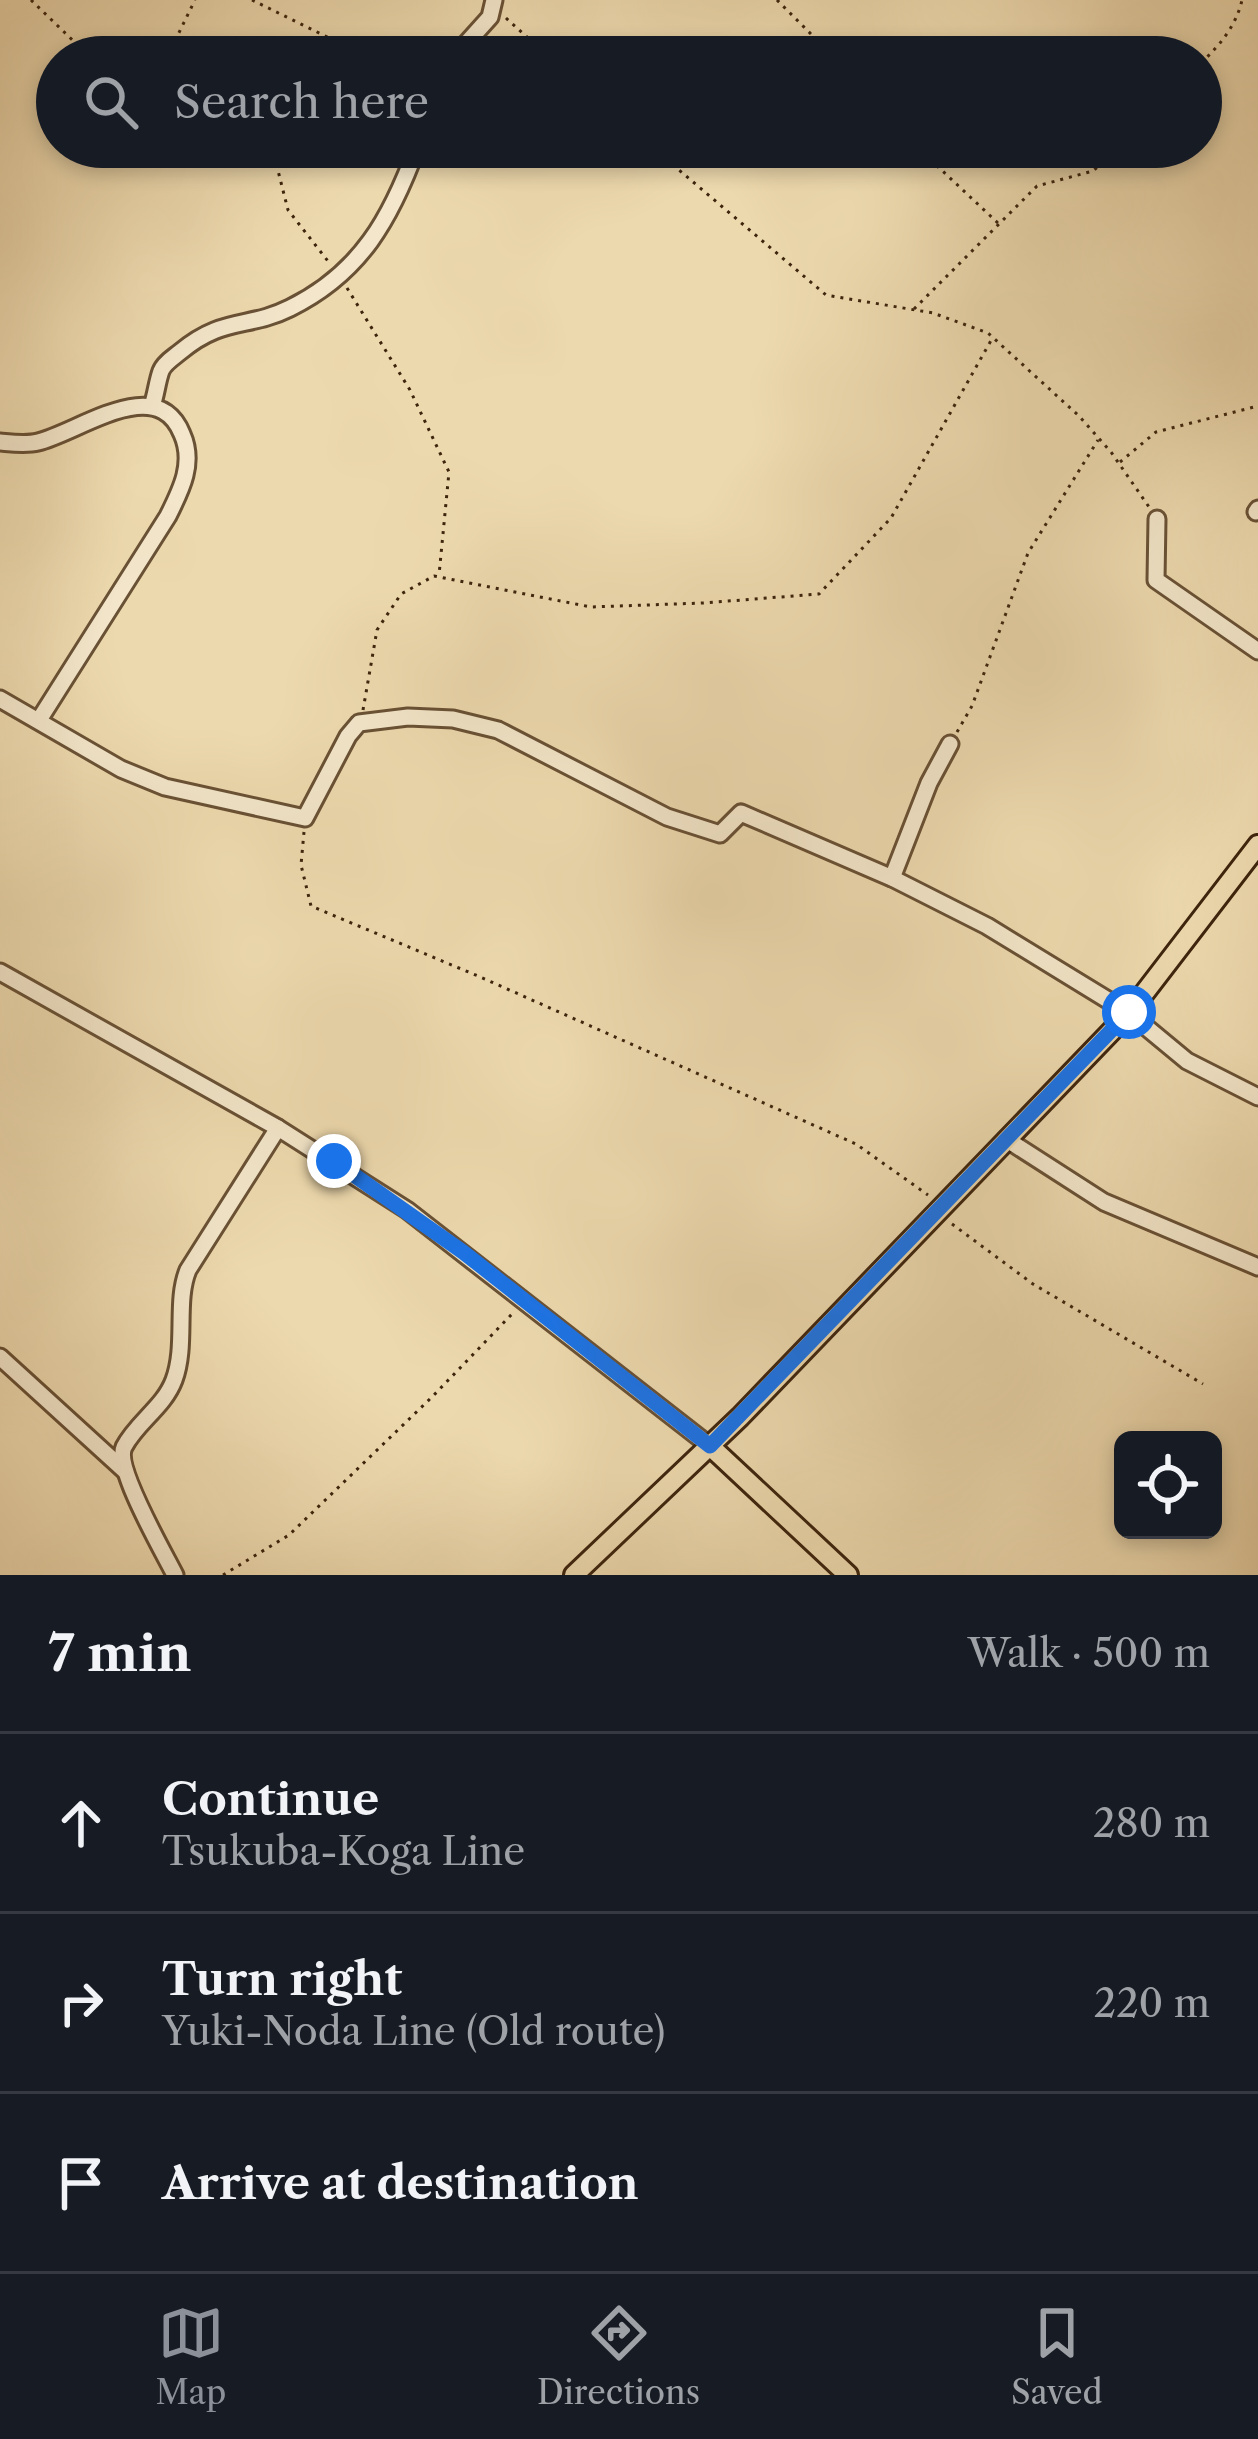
<!DOCTYPE html>
<html lang="en">
<head>
<meta charset="utf-8">
<style>
  :root { --surface:#171b24; --page:#242831; --text:#f1f3f6; --muted:#9ea1a6; --line:#363941; --accent:#8c9099 }
  body { margin:0; font-family:"Libre Caslon Text",serif; background:var(--page); color:var(--text) }
  .controls { position:absolute; right:36px; bottom:36px; display:grid; overflow:hidden; border-radius:18px; box-shadow:0 6px 18px #0003 }
  .controls button { width:108px; height:108px; display:grid; place-items:center; padding:0; border:0; border-bottom:3px solid var(--line); background:var(--surface); color:var(--text); font:60px sans-serif }
  .stop { position:absolute; width:36px; height:36px; margin:-27px; border:9px solid #1a73e8; border-radius:50%; background:#fff }
  .stop.end { background:#1a73e8; border-color:#fff; box-shadow:0 3px 12px #0008 }
  .list { margin:0; padding:0; list-style:none }
  h2 { display:flex; justify-content:space-between; align-items:center; height:156px; margin:0; padding:0 48px; font-size:51px }
  h2 small { font-size:39px; font-weight:400; color:var(--muted) }
  .list li { display:grid; grid-template-columns:78px 1fr auto; gap:36px; align-items:center; box-sizing:border-box; height:180px; padding:0 48px; border-top:3px solid var(--line) }
  .list b { display:block; font-size:45px; white-space:nowrap }
  .list p { margin:0; font-size:39px; white-space:nowrap; color:var(--muted) }
  .list em { font-size:39px; font-style:normal; color:var(--muted) }
  .icon { flex:none; width:66px; height:66px; fill:none; stroke:currentColor; stroke-width:2; stroke-linecap:round; stroke-linejoin:round }
  .map { position:relative; flex:none; width:1258px; height:1575px; overflow:hidden }
  .search { position:absolute; background:var(--surface); box-shadow:0 6px 18px #0003; left:36px; right:36px; top:36px; height:132px; display:flex; align-items:center; gap:30px; box-sizing:border-box; padding:0 42px; border-radius:66px; color:var(--muted); font-size:45px }
  .sheet { height:696px; background:var(--surface) }
  nav { display:flex; justify-content:space-around; align-items:center; box-sizing:border-box; height:168px; border-top:3px solid var(--line); background:var(--surface); font-size:33px; color:var(--muted) }
  nav a { display:grid; justify-items:center; gap:6px }
  nav .on { color:var(--accent) }
  .map>svg:first-child { display:block }
</style>
</head>
<body>
<div class="map">
<svg width="1258" height="1575" viewBox="0 0 1258 1575">
  <rect width="100%" height="100%" fill="#edd9ae"/>
  <filter id="stains"><feTurbulence type="fractalNoise" baseFrequency=".00167" numOctaves="4"/><feColorMatrix values="0 0 0 0 .2 0 0 0 0 .09 0 0 0 0 .02 0 0 0 .5 -.17"/></filter>
  <radialGradient id="worn" r=".72"><stop offset=".6" stop-color="#630" stop-opacity="0"/><stop offset="1" stop-color="#630" stop-opacity=".3"/></radialGradient>
  <g fill="none" stroke-linecap="round" stroke-linejoin="round">
    <g stroke="#695135" stroke-width="21">
      <g id="minor">
        <polyline points="454,57 490,17 494,0"/>
        <path d="M152,406C156,395 157,382 161,371C164,363 174,357 180,352C223,316 248,329 290,308C361,273 391,218 417,147"/>
        <path d="M0,442C12,443 26,445 38,442C79,432 157,372 182,434C195,463 181,490 168,516L39,720"/>
        <polyline points="1256,512 1258,509"/>
        <polyline points="1157,519 1156,580 1258,651"/>
        <polyline points="0,699 121,769 165,787 305,818 348,736 359,723 408,717 453,719 498,730 667,817 720,834 741,813 892,878 987,926 1129,1013 1187,1061 1258,1097"/>
        <polyline points="892,878 929,783 950,744"/>
        <polyline points="0,972 278,1128 407,1210 710,1446"/>
        <polyline points="1006,1139 1104,1202 1258,1267"/>
        <polyline points="0,1357 125,1471"/>
        <path d="M175,1575C164,1553 114,1467 124,1447C137,1422 164,1407 174,1380C187,1345 175,1301 188,1270L278,1128"/>
      </g>
    </g>
    <g stroke="#3d240d" stroke-width="24">
      <g id="major">
        <polyline points="710,1446 848,1575"/>
        <polyline points="574,1575 740,1417 1129,1013 1258,845"/>
      </g>
    </g>
    <g stroke="#3d240d" stroke-width="3" stroke-dasharray="3 6" stroke-linecap="butt">
      <polyline points="31,0 90,57"/>
      <polyline points="252,0 368,57"/>
      <polyline points="777,0 834,57"/>
      <polyline points="506,18 549,57"/>
      <polyline points="167,57 195,0"/>
      <path d="M1201,63C1220,45 1236,26 1242,0"/>
      <polyline points="272,147 288,210 331,265"/>
      <polyline points="652,147 826,295 933,313 988,333 1079,416 1111,452 1149,507"/>
      <polyline points="917,147 999,224"/>
      <polyline points="347,288 410,390 449,472 439,575"/>
      <polyline points="914,309 1037,186 1093,171 1119,147"/>
      <polyline points="1120,462 1156,432 1258,406"/>
      <polyline points="363,710 377,630 401,594 434,576 591,607 703,603 819,594 891,518 993,337"/>
      <polyline points="957,732 972,706 1028,553 1098,440"/>
      <polyline points="304,832 301,865 311,906 478,976 856,1144 928,1195"/>
      <polyline points="952,1224 1033,1284 1203,1384"/>
      <polyline points="223,1575 289,1535 433,1396 512,1314"/>
    </g>
    <use href="#minor" stroke="#f3e6ca" stroke-width="15"/>
    <use href="#major" stroke="#edd9ae" stroke-width="18"/>
  </g>
  <g fill="none" stroke-linecap="round" stroke-linejoin="round">
    <polyline stroke="#1a73e8" stroke-width="15" points="334,1161 463,1252 710,1446 1129,1012"/>
  </g>
  <rect width="100%" height="100%" filter="url(#stains)"/>
  <rect width="100%" height="100%" fill="url(#worn)"/>
</svg>
<div class="controls">
<button><svg class="icon" aria-label="locate" viewBox="0 0 24 24"><circle cx="12" cy="12" r="6"/><path d="M12 2v4M12 18v4M2 12h4M18 12h4"/></svg></button>
</div>
<div class="stop" style="left:1129px;top:1012px"></div>
<div class="stop end" style="left:334px;top:1161px"></div>
<div class="search"><svg class="icon" aria-label="search" viewBox="0 0 24 24"><circle cx="10" cy="10" r="6"/><path d="M15 15l6 6"/></svg>Search here</div>
</div>
<section class="sheet">
<h2>7 min<small>Walk · 500 m</small></h2>
<ul class="list">
<li><svg class="icon" aria-label="ahead" viewBox="0 0 24 24"><path d="M12 20V5M6 11l6-6 6 6"/></svg><div><b>Continue</b><p>Tsukuba-Koga Line</p></div><em>280 m</em></li>
<li><svg class="icon" aria-label="right" viewBox="0 0 24 24"><path d="M7 20v-9h11M14 6l5 5-5 5"/></svg><div><b>Turn right</b><p>Yuki-Noda Line (Old route)</p></div><em>220 m</em></li>
<li><svg class="icon" aria-label="arrive" viewBox="0 0 24 24"><path d="M6 21V4h12l-3 4 3 4H6"/></svg><div><b>Arrive at destination</b></div></li>
</ul>
</section>
<nav>
<a class="on"><svg class="icon" aria-label="map" viewBox="0 0 24 24"><path d="M3 6l6-2 6 2 6-2v14l-6 2-6-2-6 2zM9 4v14M15 6v14"/></svg>Map</a>
<a><svg class="icon" aria-label="directions" viewBox="0 0 24 24"><path d="M12 3l9 9-9 9-9-9zM9 14v-3h6M13 9l2 2-2 2"/></svg>Directions</a>
<a><svg class="icon" aria-label="saved" viewBox="0 0 24 24"><path d="M7 4h10v16l-5-4-5 4z"/></svg>Saved</a>
</nav>
</body>
</html>
